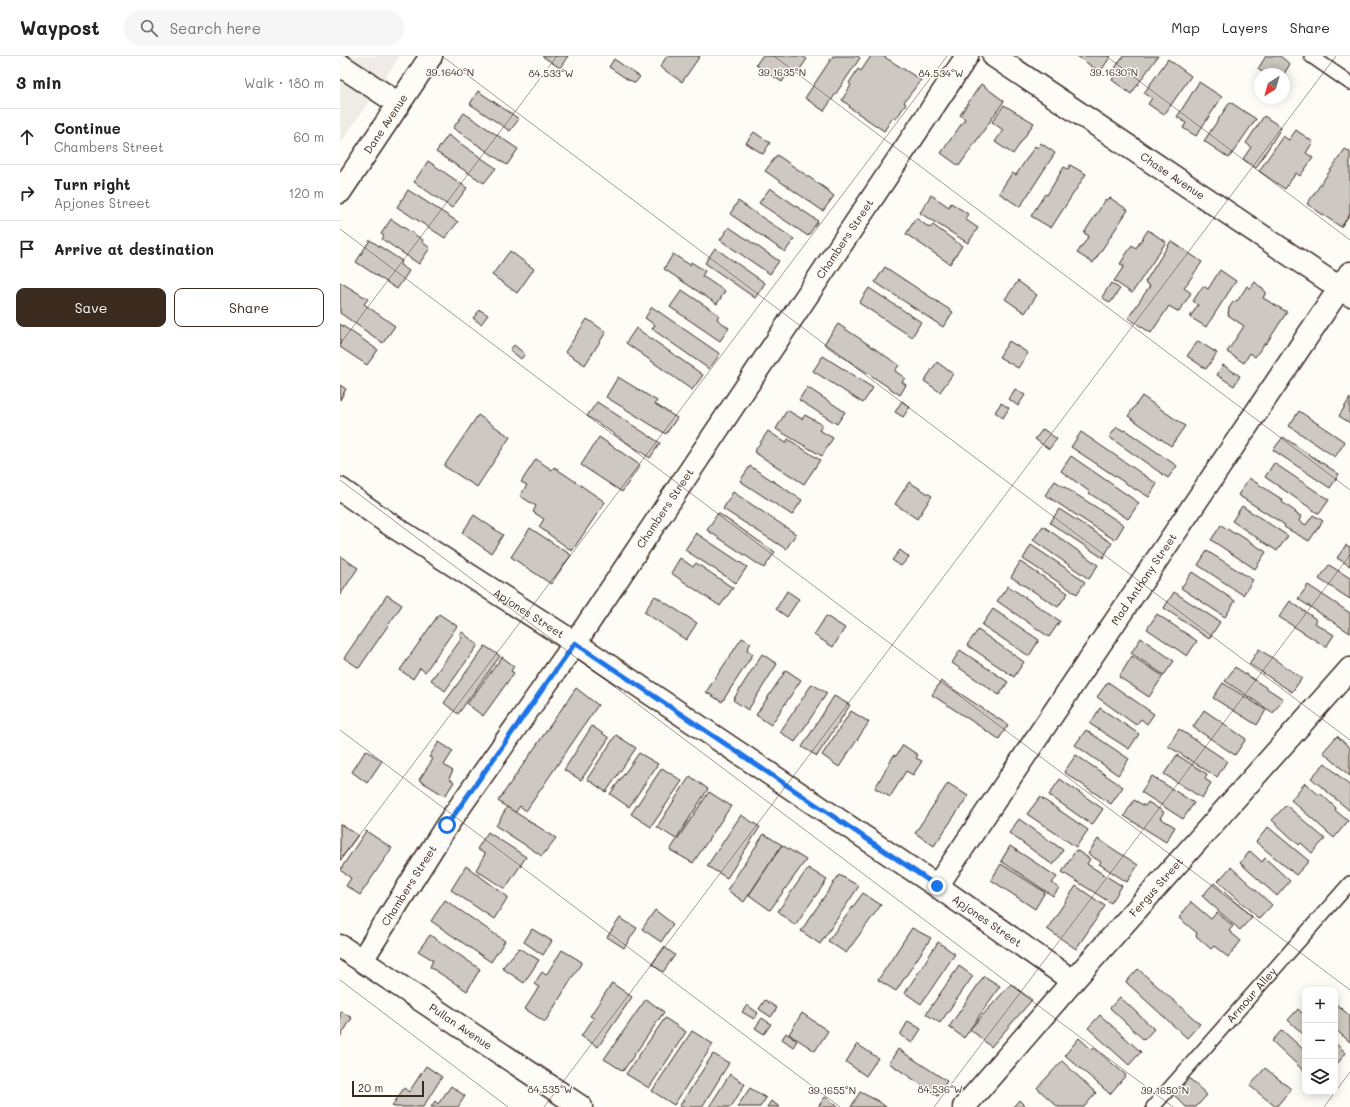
<!DOCTYPE html>
<html lang="en">
<head>
<meta charset="utf-8">
<style>
  :root { --surface:#fff; --page:#f6f6f6; --text:#222; --muted:#767676; --line:#e0e0e0; --accent:#3b2a1e }
  body { margin:0; font-family:Mali,sans-serif; background:var(--page); color:var(--text) }
  .controls { position:absolute; right:12px; bottom:12px; display:grid; overflow:hidden; border-radius:8px; box-shadow:0 2px 10px #0003 }
  .controls button { width:36px; height:36px; display:grid; place-items:center; padding:0; border:0; border-bottom:1px solid var(--line); background:var(--surface); color:var(--text); font:20px sans-serif }
  .compass { position:absolute; left:914px; top:12px; width:36px; height:36px; border-radius:50%; background:var(--surface); box-shadow:0 2px 10px #0003; rotate:217deg }
  .scale { position:absolute; left:12px; bottom:10px; width:72px; box-sizing:border-box; padding-left:4px; border:2px solid #3b2a1e; border-top:0; font-size:11px; line-height:14px; white-space:nowrap; color:#3b2a1e; -webkit-text-stroke:3px #fdfcf7; paint-order:stroke }
  .stop { position:absolute; width:12px; height:12px; margin:-9px; border:3px solid #1a73e8; border-radius:50%; background:#fff }
  .stop.end { background:#1a73e8; border-color:#fff; box-shadow:0 1px 4px #0008 }
  .list { margin:0; padding:0; list-style:none }
  h2 { display:flex; justify-content:space-between; align-items:center; height:52px; margin:0; padding:0 16px; font-size:17px }
  h2 small { font-size:13px; font-weight:400; color:var(--muted) }
  .list li { display:grid; grid-template-columns:26px 1fr auto; gap:12px; align-items:center; box-sizing:border-box; height:56px; padding:0 16px; border-top:1px solid var(--line) }
  .list b { display:block; font-size:15px; white-space:nowrap }
  .list p { margin:0; font-size:13px; white-space:nowrap; color:var(--muted) }
  .list em { font-size:13px; font-style:normal; color:var(--muted) }
  .actions { display:flex; gap:8px; padding:12px 16px }
  .actions a { flex:1; padding:9px 0; border:1px solid var(--accent); border-radius:8px; text-align:center; font-size:14px; color:var(--accent) }
  .actions .main { background:var(--accent); color:#fff }
  .icon { flex:none; width:22px; height:22px; fill:none; stroke:currentColor; stroke-width:2; stroke-linecap:round; stroke-linejoin:round }
  .map { position:relative; flex:none; width:1010px; height:1051px; overflow:hidden }
  header { display:flex; align-items:center; gap:24px; box-sizing:border-box; height:56px; padding:0 20px; background:var(--surface); border-bottom:1px solid var(--line) }
  header strong { font-size:19px }
  nav { display:flex; gap:22px; margin-inline-start:auto; font-size:14px }
  .search { width:280px; height:36px; background:var(--page); display:flex; align-items:center; gap:10px; box-sizing:border-box; padding:0 14px; border-radius:22px; color:var(--muted); font-size:15px }
  main { display:flex }
  aside { flex:1; background:var(--surface) }
  .map>svg:first-child { display:block }
</style>
</head>
<body>
<header>
<strong>Waypost</strong>
<div class="search"><svg class="icon" aria-label="search" viewBox="0 0 24 24"><circle cx="10" cy="10" r="6"/><path d="M15 15l6 6"/></svg>Search here</div>
<nav><a>Map</a><a>Layers</a><a>Share</a></nav>
</header>
<main>
<aside>
<h2>3 min<small>Walk · 180 m</small></h2>
<ul class="list">
<li><svg class="icon" aria-label="ahead" viewBox="0 0 24 24"><path d="M12 20V5M6 11l6-6 6 6"/></svg><div><b>Continue</b><p>Chambers Street</p></div><em>60 m</em></li>
<li><svg class="icon" aria-label="right" viewBox="0 0 24 24"><path d="M7 20v-9h11M14 6l5 5-5 5"/></svg><div><b>Turn right</b><p>Apjones Street</p></div><em>120 m</em></li>
<li><svg class="icon" aria-label="arrive" viewBox="0 0 24 24"><path d="M6 21V4h12l-3 4 3 4H6"/></svg><div><b>Arrive at destination</b></div></li>
</ul>
<div class="actions"><a class="main">Save</a><a>Share</a></div>
</aside>
<div class="map">
<svg width="1010" height="1051" viewBox="0 0 1010 1051">
  <rect width="100%" height="100%" fill="#fdfcf7"/>
  <filter id="ink" filterUnits="userSpaceOnUse"><feTurbulence type="fractalNoise" baseFrequency=".025" numOctaves="2"/><feDisplacementMap in="SourceGraphic" scale="8" xChannelSelector="R" yChannelSelector="G"/><feConvolveMatrix kernelMatrix="1 2 1 2 8 2 1 2 1" color-interpolation-filters="sRGB"/></filter>
  <g filter="url(#ink)">
    <polygon fill="#efece7" points="0,0 60,0 0,88"/>
    <g fill="#cdc8c2" stroke="#3b2a1e">
      <polygon points="202,0 228,0 220,12"/>
      <polygon points="327,0 360,0 342,26 320,11"/>
      <polygon points="422,0 462,0 467,3 456,19 449,15 442,26 416,9"/>
      <polygon points="493,0 518,0 520,2 484,55 465,42"/>
      <polygon points="531,0 543,0 581,24 564,46 566,48 556,63 553,61 544,75 509,51 510,50 502,44 511,29 509,27 518,13 521,15"/>
      <polygon points="737,0 771,0 760,16"/>
      <polygon points="783,0 818,0 791,38 772,24 776,17 773,15"/>
      <polygon points="926,0 940,0 950,8 944,18 925,18 918,13"/>
      <polygon points="274,3 300,21 295,27 290,24 290,25 269,11"/>
      <polygon points="828,3 851,20 824,59 808,48 812,42 804,37"/>
      <polygon points="859,26 882,41 856,80 843,72 846,67 837,61"/>
      <polygon points="641,28 664,45 619,110 601,97 625,63 620,59"/>
      <polygon points="138,35 179,63 170,75 130,48"/>
      <polygon points="890,46 916,63 889,102 864,85"/>
      <polygon points="664,49 694,67 673,98 655,86 663,74 652,66"/>
      <polygon points="124,57 178,93 167,109 113,72"/>
      <polygon points="924,60 941,71 941,72 916,112 903,103 911,91 906,87"/>
      <polygon points="956,74 973,86 966,97 973,102 960,120 956,117 945,133 919,115 943,80 949,84"/>
      <polygon points="414,76 430,87 423,98 406,87"/>
      <polygon points="108,79 156,112 144,127 96,96"/>
      <polygon points="701,87 715,97 680,151 659,137 672,117 676,119 695,90 698,92"/>
      <polygon points="1005,93 1010,96 1010,158 1001,171 967,148"/>
      <polygon points="437,99 489,135 489,136 494,140 483,155 425,115"/>
      <polygon points="88,105 127,132 112,152 74,126"/>
      <polygon points="730,109 746,118 711,172 691,160 705,138 707,139 724,111 728,113"/>
      <polygon points="430,132 478,165 468,180 419,147"/>
      <polygon points="68,134 118,166 105,182 57,151"/>
      <polygon points="591,139 609,151 611,147 628,158 625,163 638,172 628,187 580,157"/>
      <polygon points="770,142 788,154 753,207 737,197 749,180 744,177 766,143 768,144"/>
      <polygon points="398,145 454,183 445,196 390,158"/>
      <polygon points="576,162 590,172 593,169 622,190 610,208 566,178"/>
      <polygon points="51,163 83,184 82,186 90,192 79,208 42,183 44,180 41,178"/>
      <polygon points="389,171 439,205 430,218 380,184"/>
      <polygon points="808,174 826,186 792,237 774,225 784,210 780,208 792,189 796,192"/>
      <polygon points="30,184 62,205 60,209 69,215 57,233 16,206"/>
      <polygon points="831,185 862,206 844,232 851,237 839,256 829,250 811,277 788,262 810,230 805,226"/>
      <polygon points="375,192 425,227 415,242 365,207"/>
      <polygon points="170,195 194,213 177,237 152,219"/>
      <polygon points="333,198 350,209 351,206 365,215 362,220 385,235 377,248 324,213"/>
      <polygon points="545,211 613,256 603,271 535,226"/>
      <polygon points="880,214 896,225 866,271 850,261 858,249 853,245 863,230 868,233"/>
      <polygon points="678,225 697,239 685,257 665,243"/>
      <polygon points="0,226 28,243 24,248 55,270 43,287 0,257"/>
      <polygon points="915,226 926,236 923,242 947,256 926,288 925,287 915,301 910,297 904,307 887,296 904,270 888,259 889,252 893,246 898,244 907,230 910,233"/>
      <polygon points="771,227 780,233 770,247 762,241"/>
      <polygon points="529,232 581,266 572,281 519,247"/>
      <polygon points="342,234 379,259 377,263 389,272 380,285 330,251"/>
      <polygon points="312,251 380,298 369,313 312,273 315,269 305,262"/>
      <polygon points="140,254 148,259 141,268 133,262"/>
      <polygon points="247,263 266,276 245,309 225,296"/>
      <polygon points="0,268 38,294 27,309 0,291"/>
      <polygon points="498,268 559,309 555,315 565,322 562,326 566,329 560,339 484,288"/>
      <polygon points="296,272 363,319 352,334 286,287"/>
      <polygon points="669,285 688,297 678,312 659,301"/>
      <polygon points="858,285 877,297 866,313 847,300"/>
      <polygon points="174,289 185,298 181,303 170,294"/>
      <polygon points="483,300 533,332 523,347 473,315"/>
      <polygon points="597,306 613,318 600,336 584,325"/>
      <polygon points="883,309 900,320 894,330 877,319"/>
      <polygon points="278,321 317,345 315,348 337,362 326,378 266,341"/>
      <polygon points="0,329 6,333 0,344"/>
      <polygon points="467,331 505,356 497,368 459,344"/>
      <polygon points="675,333 685,339 678,350 669,343"/>
      <polygon points="802,340 845,370 831,390 788,360"/>
      <polygon points="1010,342 1010,367 999,360"/>
      <polygon points="562,345 570,351 563,361 555,356"/>
      <polygon points="257,346 320,387 310,402 247,360"/>
      <polygon points="661,347 669,352 663,362 655,356"/>
      <polygon points="447,354 462,363 465,359 483,369 479,374 493,382 482,400 436,373"/>
      <polygon points="959,355 1005,386 995,401 949,370"/>
      <polygon points="138,359 170,381 137,431 104,410"/>
      <polygon points="777,371 784,375 785,374 837,410 828,422 769,381"/>
      <polygon points="703,373 717,383 709,393 695,383"/>
      <polygon points="428,375 446,387 448,383 480,404 464,428 414,396"/>
      <polygon points="741,376 817,428 809,441 796,433 796,434 731,391"/>
      <polygon points="259,381 300,409 282,436 241,409"/>
      <polygon points="943,381 999,418 990,432 933,394"/>
      <polygon points="731,400 799,447 788,463 749,437 750,436 721,415"/>
      <polygon points="196,403 212,414 214,411 265,446 232,495 199,471 204,463 193,456 196,450 180,440 187,429 181,426"/>
      <polygon points="934,407 989,444 979,458 925,421"/>
      <polygon points="410,410 462,444 452,459 400,425"/>
      <polygon points="909,422 943,444 942,446 956,456 955,457 961,460 959,465 966,469 973,459 983,465 969,485 944,471 945,469 898,439"/>
      <polygon points="715,425 784,469 775,484 705,439"/>
      <polygon points="569,426 592,440 577,463 555,448"/>
      <polygon points="393,436 456,478 446,493 383,453"/>
      <polygon points="902,450 948,480 937,495 892,465"/>
      <polygon points="719,453 772,487 763,502 710,467"/>
      <polygon points="378,457 435,496 424,512 367,474"/>
      <polygon points="134,459 163,479 151,497 122,477"/>
      <polygon points="881,469 895,478 896,477 926,496 915,513 871,484"/>
      <polygon points="703,470 758,509 749,523 693,484"/>
      <polygon points="190,472 231,499 211,528 171,501"/>
      <polygon points="356,477 407,511 396,527 345,494"/>
      <polygon points="691,489 739,521 739,522 745,526 737,538 683,503"/>
      <polygon points="1006,489 1010,491 1010,510 997,502"/>
      <polygon points="560,494 569,501 561,510 552,504"/>
      <polygon points="867,495 913,524 903,539 858,509"/>
      <polygon points="0,500 18,512 0,539"/>
      <polygon points="340,502 353,511 356,507 393,532 380,550 331,517"/>
      <polygon points="680,506 728,537 718,551 671,521"/>
      <polygon points="989,509 1010,522 1010,543 979,523"/>
      <polygon points="852,516 895,545 885,561 841,532"/>
      <polygon points="968,529 1010,557 1010,577 958,543"/>
      <polygon points="668,530 720,565 709,581 657,545"/>
      <polygon points="447,535 459,543 447,561 436,553"/>
      <polygon points="834,536 880,566 869,583 824,552"/>
      <polygon points="47,539 62,549 19,612 4,602"/>
      <polygon points="315,540 357,567 346,584 304,556"/>
      <polygon points="950,545 977,564 975,567 994,579 986,591 939,561"/>
      <polygon points="653,553 699,584 689,600 642,569"/>
      <polygon points="99,558 117,570 85,616 80,612 73,623 60,614"/>
      <polygon points="817,558 857,585 847,600 807,573"/>
      <polygon points="486,560 505,572 493,591 474,579"/>
      <polygon points="638,574 684,606 674,621 627,589"/>
      <polygon points="122,576 138,589 105,635 91,624 122,582 119,579"/>
      <polygon points="402,582 411,587 407,594 413,598 382,646 366,636"/>
      <polygon points="801,582 834,605 824,619 791,597"/>
      <polygon points="145,590 160,600 118,658 104,647"/>
      <polygon points="919,593 962,622 952,636 909,608"/>
      <polygon points="620,594 668,626 659,639 612,607"/>
      <polygon points="422,598 437,608 408,654 393,644"/>
      <polygon points="792,600 823,620 809,641 779,621"/>
      <polygon points="162,601 174,610 171,615 174,617 143,660 127,648"/>
      <polygon points="895,611 943,643 933,657 885,625"/>
      <polygon points="446,614 461,624 431,669 416,659"/>
      <polygon points="601,625 668,669 659,683 592,639"/>
      <polygon points="768,626 814,658 807,668 801,663 796,669 757,641"/>
      <polygon points="883,627 926,654 917,669 873,642"/>
      <polygon points="472,628 487,637 455,686 440,676"/>
      <polygon points="236,632 258,649 186,755 180,750 175,757 158,745"/>
      <polygon points="494,640 510,649 477,700 462,691"/>
      <polygon points="760,652 799,678 789,693 750,668"/>
      <polygon points="864,654 906,683 895,699 853,671"/>
      <polygon points="511,655 529,666 499,711 482,699"/>
      <polygon points="252,670 269,682 241,724 224,714"/>
      <polygon points="839,673 887,705 877,721 828,690"/>
      <polygon points="746,674 789,703 778,719 735,689"/>
      <polygon points="276,679 296,692 266,736 247,723"/>
      <polygon points="997,680 1010,692 1010,720 983,696"/>
      <polygon points="99,686 113,695 104,709 113,715 109,722 114,726 105,740 79,724 93,703 89,701"/>
      <polygon points="563,689 578,699 576,702 582,705 573,719 566,715 550,741 535,732 554,699 556,700"/>
      <polygon points="26,694 42,705 27,727 12,716"/>
      <polygon points="299,697 318,708 289,751 270,738"/>
      <polygon points="736,699 783,731 771,748 724,716"/>
      <polygon points="837,699 867,718 865,723 871,727 862,742 824,718"/>
      <polygon points="985,707 1010,730 1010,755 971,722"/>
      <polygon points="322,712 342,725 311,771 291,758"/>
      <polygon points="350,720 368,733 336,783 317,771"/>
      <polygon points="812,720 854,747 843,763 801,736"/>
      <polygon points="720,723 763,753 752,769 709,739"/>
      <polygon points="608,727 628,740 594,790 575,777"/>
      <polygon points="965,727 979,739 980,737 996,752 995,754 1008,765 994,782 951,744"/>
      <polygon points="369,736 391,750 353,807 330,794"/>
      <polygon points="700,741 748,774 736,791 687,758"/>
      <polygon points="794,744 805,750 808,746 824,756 820,762 835,771 826,786 784,760"/>
      <polygon points="946,749 985,783 972,797 961,787 959,789 932,764"/>
      <polygon points="167,751 216,782 202,800 156,770"/>
      <polygon points="401,759 420,771 387,822 367,810"/>
      <polygon points="679,763 723,794 713,809 669,777"/>
      <polygon points="0,768 18,779 0,804"/>
      <polygon points="928,771 969,805 956,819 916,786"/>
      <polygon points="26,775 52,792 20,839 6,830 11,822 0,814"/>
      <polygon points="148,776 186,801 165,833 136,814 145,798 137,793"/>
      <polygon points="424,778 442,789 404,846 387,834"/>
      <polygon points="758,783 798,809 787,826 759,808 761,806 748,798"/>
      <polygon points="442,789 466,804 430,854 409,839"/>
      <polygon points="670,790 717,821 712,827 719,832 713,840 661,805"/>
      <polygon points="736,794 750,803 747,808 782,830 771,847 722,816"/>
      <polygon points="910,795 922,806 925,802 950,825 937,840 900,807"/>
      <polygon points="661,808 705,836 695,853 651,824"/>
      <polygon points="126,810 168,841 154,863 111,834"/>
      <polygon points="891,811 932,849 919,863 878,825"/>
      <polygon points="468,812 487,824 455,869 438,855"/>
      <polygon points="499,819 519,830 480,888 461,875"/>
      <polygon points="874,827 912,861 900,874 862,840"/>
      <polygon points="736,830 765,850 736,893 707,873"/>
      <polygon points="523,837 541,849 506,897 488,885"/>
      <polygon points="105,844 165,885 151,906 91,865"/>
      <polygon points="851,846 871,863 877,856 893,870 889,875 901,885 888,901 874,890 871,893 856,880 857,877 839,862"/>
      <polygon points="315,854 333,868 321,886 302,873"/>
      <polygon points="280,862 297,872 284,892 267,881"/>
      <polygon points="572,872 591,882 556,935 538,924"/>
      <polygon points="192,873 212,885 203,899 184,886"/>
      <polygon points="90,879 140,913 127,935 90,911 93,904 78,895"/>
      <polygon points="598,886 615,898 581,948 565,937"/>
      <polygon points="324,891 335,899 323,916 312,908"/>
      <polygon points="179,892 199,904 184,927 162,912"/>
      <polygon points="222,894 242,906 205,966 185,953 199,931 194,928 202,916 206,919"/>
      <polygon points="619,910 633,920 600,967 586,958"/>
      <polygon points="798,913 860,968 847,982 786,926"/>
      <polygon points="644,920 660,930 624,982 609,971"/>
      <polygon points="272,927 292,941 258,991 241,980 254,962 250,960"/>
      <polygon points="671,928 692,944 651,991 630,973"/>
      <polygon points="780,941 814,973 804,984 770,952"/>
      <polygon points="306,943 324,956 283,1015 264,1003"/>
      <polygon points="425,944 437,952 431,961 419,953"/>
      <polygon points="995,947 1010,960 1010,986 995,973"/>
      <polygon points="407,949 418,957 414,963 402,956"/>
      <polygon points="958,953 965,960 965,980 948,964"/>
      <polygon points="0,955 12,962 0,981"/>
      <polygon points="462,957 488,975 475,995 449,978"/>
      <polygon points="760,959 801,996 789,1009 748,972"/>
      <polygon points="325,962 346,976 309,1032 286,1018"/>
      <polygon points="422,962 431,968 424,978 415,972"/>
      <polygon points="568,965 581,973 572,987 560,979"/>
      <polygon points="942,974 965,995 965,1016 932,985"/>
      <polygon points="352,975 373,988 334,1049 312,1035"/>
      <polygon points="446,977 457,985 453,991 442,983"/>
      <polygon points="739,982 752,994 754,992 786,1019 770,1038 725,999"/>
      <polygon points="995,987 1006,997 997,1008 995,1007"/>
      <polygon points="517,988 538,1002 526,1020 506,1006"/>
      <polygon points="558,993 607,1025 598,1040 549,1007"/>
      <polygon points="373,998 389,1007 362,1051 339,1051"/>
      <polygon points="722,1005 756,1037 744,1051 718,1051 697,1032"/>
      <polygon points="86,1010 102,1021 83,1051 55,1051 52,1050 64,1032 69,1036"/>
      <polygon points="925,1012 951,1033 936,1051 910,1030"/>
      <polygon points="390,1018 405,1028 391,1051 369,1051"/>
      <polygon points="849,1022 867,1039 856,1051 846,1051 834,1039"/>
      <polygon points="111,1030 125,1040 118,1051 91,1051 95,1045 98,1048"/>
      <polygon points="410,1032 426,1042 420,1051 397,1051"/>
      <polygon points="520,1036 538,1045 546,1051 511,1051"/>
      <polygon points="485,1041 499,1051 478,1051"/>
      <polygon points="679,1044 686,1051 673,1051"/>
      <polygon points="431,1045 440,1051 427,1051"/>
    </g>
    <g fill="none" stroke-linecap="round" stroke-linejoin="round">
      <g stroke="#3b2a1e" stroke-width="16">
        <g id="lane">
          <polyline points="971,0 1010,27"/>
          <path id="s1" d="M813,1051L1010,827"/>
        </g>
      </g>
      <g stroke="#3b2a1e" stroke-width="25">
        <g id="street">
          <polyline points="0,9 59,48"/>
          <path id="s2" d="M0,136L91,0"/>
          <path id="s3" d="M0,433L48,467L235,587L597,830L733,925"/>
          <path id="s4" d="M597,830L1010,217"/>
          <path id="s5" d="M0,890L241,1051"/>
          <path id="s6" d="M22,904L107,769L235,587L627,0"/>
          <path id="s7" d="M624,1051L733,925L1010,613"/>
        </g>
      </g>
      <g stroke="#3b2a1e" stroke-width="25">
        <g id="secondary">
          <path id="s8" d="M654,0L1010,239"/>
        </g>
      </g>
      <use href="#lane" stroke="#fdfcf7" stroke-width="13"/>
      <use href="#street" stroke="#fdfcf7" stroke-width="22"/>
      <use href="#secondary" stroke="#fdfcf7" stroke-width="22"/>
    </g>
  </g>
  <g fill="none" stroke-linecap="round" stroke-linejoin="round" filter="url(#ink)">
    <polyline stroke="#1a73e8" stroke-width="5" points="107,769 235,587 597,830"/>
  </g>
  <path fill="none" stroke="#3b2a1e" stroke-width="1" stroke-opacity="0.45" d="M102,0L1010,684M434,0L1010,434M766,0L1010,184M0,173L1010,934M0,288L217,0M0,424L833,1051M0,674L500,1051M0,805L607,0M0,924L168,1051M995,1036L1010,1016M204,1051L996,0M594,1051L1010,499M984,1051L995,1036"/>
  <g text-anchor="middle" stroke-width="3" stroke-linejoin="round" paint-order="stroke">
    <g font-size="11" fill="#3b2a1e" stroke="#fdfcf7">
      <text dy="4" stroke="none"><textPath href="#s2" startOffset="82">Dane Avenue</textPath></text>
      <text dy="4" stroke="none"><textPath href="#s8" startOffset="215">Chase Avenue</textPath></text>
      <text dy="4" stroke="none"><textPath href="#s6" startOffset="868">Chambers Street</textPath></text>
      <text dy="4" stroke="none"><textPath href="#s6" startOffset="544">Chambers Street</textPath></text>
      <text dy="4" stroke="none"><textPath href="#s4" startOffset="370">Mad Anthony Street</textPath></text>
      <text dy="4" stroke="none"><textPath href="#s3" startOffset="226">Apjones Street</textPath></text>
      <text dy="4" stroke="none"><textPath href="#s6" startOffset="88">Chambers Street</textPath></text>
      <text dy="4" stroke="none"><textPath href="#s7" startOffset="292">Fergus Street</textPath></text>
      <text dy="4" stroke="none"><textPath href="#s3" startOffset="778">Apjones Street</textPath></text>
      <text dy="4" stroke="none"><textPath href="#s1" startOffset="149">Armour Alley</textPath></text>
      <text dy="4" stroke="none"><textPath href="#s5" startOffset="145">Pullan Avenue</textPath></text>
    </g>
  </g>
  <g font-size="10" text-anchor="middle" fill="#3b2a1e" stroke="#fdfcf7" stroke-width="3" stroke-linejoin="round" paint-order="stroke">
    <text x="110" y="20">39.1640°N</text>
    <text x="442" y="20">39.1635°N</text>
    <text x="774" y="20">39.1630°N</text>
    <text x="211" y="21">84.533°W</text>
    <text x="601" y="21">84.534°W</text>
    <text x="210" y="1037">84.535°W</text>
    <text x="600" y="1037">84.536°W</text>
    <text x="492" y="1038">39.1655°N</text>
    <text x="825" y="1038">39.1650°N</text>
  </g>
</svg>
<div class="controls">
<button>+</button>
<button>−</button>
<button><svg class="icon" aria-label="layers" viewBox="0 0 24 24"><path d="M12 4l9 5-9 5-9-5zM3 14l9 5 9-5"/></svg></button>
</div>
<svg class="compass" viewBox="-18 -18 36 36"><path d="M0-13l5 13h-10z" fill="#e53935"/><path d="M0 13l5-13h-10z" fill="#767676"/></svg>
<div class="scale">20 m</div>
<div class="stop" style="left:107px;top:769px"></div>
<div class="stop end" style="left:597px;top:830px"></div>
</div>
</main>
</body>
</html>
